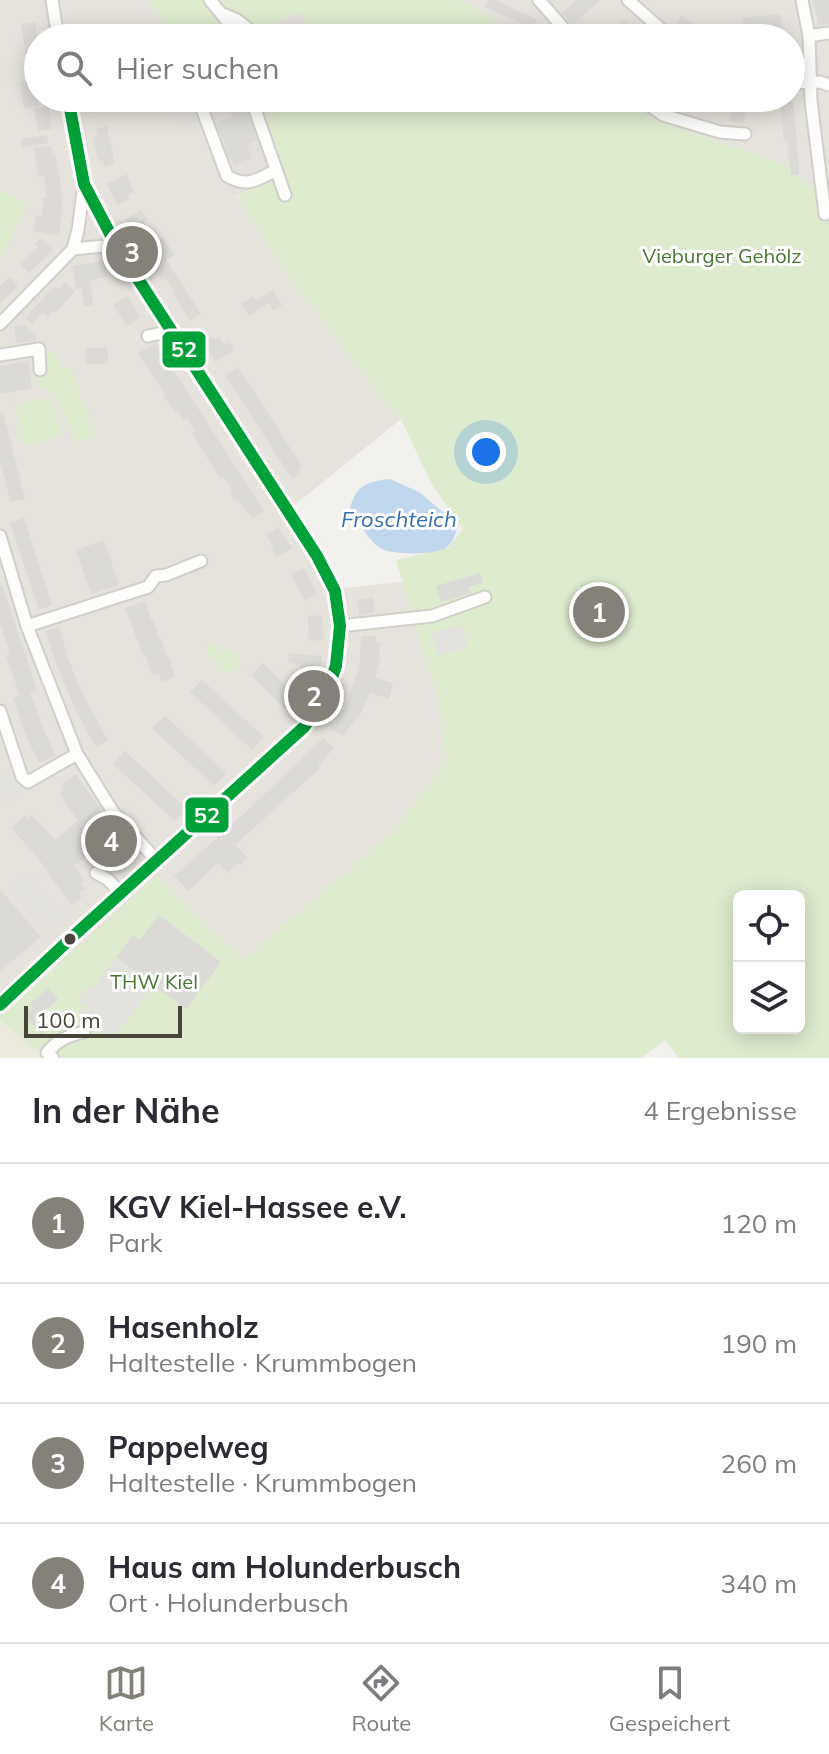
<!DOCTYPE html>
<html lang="de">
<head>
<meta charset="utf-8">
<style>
  :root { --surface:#fff; --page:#f7f7f7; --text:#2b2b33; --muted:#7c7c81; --line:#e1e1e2; --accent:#848178 }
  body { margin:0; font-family:Mulish,sans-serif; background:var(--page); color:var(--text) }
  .controls { position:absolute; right:24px; bottom:24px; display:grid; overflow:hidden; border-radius:12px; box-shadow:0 4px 20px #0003 }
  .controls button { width:72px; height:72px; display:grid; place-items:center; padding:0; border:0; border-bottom:2px solid var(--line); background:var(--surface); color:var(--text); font:40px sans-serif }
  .scale { position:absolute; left:24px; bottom:20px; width:158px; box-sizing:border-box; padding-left:8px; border:4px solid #484439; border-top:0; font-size:22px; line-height:28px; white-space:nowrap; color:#484439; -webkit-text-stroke:6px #fff; paint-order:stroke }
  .you { position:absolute; left:486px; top:452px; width:28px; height:28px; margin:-20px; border:6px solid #fff; border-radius:50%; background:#1a73e8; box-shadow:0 0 0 12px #1a73e833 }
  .badge { display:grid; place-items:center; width:52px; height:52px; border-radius:50%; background:var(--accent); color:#fff; font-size:26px; font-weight:700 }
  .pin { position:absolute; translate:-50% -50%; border:4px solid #fff; box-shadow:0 2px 8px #0006 }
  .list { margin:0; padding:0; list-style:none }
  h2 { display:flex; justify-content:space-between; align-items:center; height:104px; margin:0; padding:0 32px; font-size:34px }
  h2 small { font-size:26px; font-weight:400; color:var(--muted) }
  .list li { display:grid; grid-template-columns:52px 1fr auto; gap:24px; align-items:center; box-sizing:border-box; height:120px; padding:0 32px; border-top:2px solid var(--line) }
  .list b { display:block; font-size:30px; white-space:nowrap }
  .list p { margin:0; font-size:26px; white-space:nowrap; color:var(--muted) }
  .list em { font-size:26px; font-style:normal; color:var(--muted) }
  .icon { flex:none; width:44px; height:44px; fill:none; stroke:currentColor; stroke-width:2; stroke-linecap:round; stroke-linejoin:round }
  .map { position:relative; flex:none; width:829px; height:1058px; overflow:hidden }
  .search { position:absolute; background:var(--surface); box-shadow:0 4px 20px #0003; left:24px; right:24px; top:24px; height:88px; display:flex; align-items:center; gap:20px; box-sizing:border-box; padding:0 28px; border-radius:44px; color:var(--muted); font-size:30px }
  .sheet { height:584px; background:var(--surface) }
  nav { display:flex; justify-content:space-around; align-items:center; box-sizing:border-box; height:112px; border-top:2px solid var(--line); background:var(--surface); font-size:22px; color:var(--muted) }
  nav a { display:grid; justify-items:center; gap:4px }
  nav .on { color:var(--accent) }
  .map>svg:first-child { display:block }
</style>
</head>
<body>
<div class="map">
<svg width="829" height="1058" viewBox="0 0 829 1058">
  <rect width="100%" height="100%" fill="#f2f1ed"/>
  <g fill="#e5e3db">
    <polygon points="0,0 150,0 173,38 38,38 38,98 171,98 177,125 198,120 233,197 237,196 284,270 376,391 401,419 293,506 321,545 343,588 402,582 439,700 446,760 394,831 243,960 156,877 0,1017"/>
    <polygon points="458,0 829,0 829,203 783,164 655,120 623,98 791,98 791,38 528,38"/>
  </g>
  <g fill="#e4e1dd">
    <polygon points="300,11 314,38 250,38 256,35"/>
    <polygon points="171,98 317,98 285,176 233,197 198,121 177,126"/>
  </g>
  <polygon fill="#ece9dd" points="0,1020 45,1058 0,1058"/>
  <g fill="#ddebcf" fill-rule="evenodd">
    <polygon points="150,0 458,0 528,38 314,38 299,11 250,38 173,38"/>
    <path d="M317,98H623L655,120L783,164L829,203V1058H679L665,1040L641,1058H45L0,1020V1017L156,876L243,960L394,831L446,760L439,700L417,632L396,560L448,548L463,529L431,483L401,419L376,391L284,270L237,196L284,176L265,115ZM739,896H799V1028H739Z"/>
    <polygon points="0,189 27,202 0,261"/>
    <polygon points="55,351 62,369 70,367 96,436 76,444 56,394 38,385 33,353"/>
    <polygon points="50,396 63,435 23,446 15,429 20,427 15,407"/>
    <polygon points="212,643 222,653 228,648 242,662 229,676 204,652"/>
  </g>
  <g fill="#e4e2de">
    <polygon points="462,625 468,648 438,655 432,632"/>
    <polygon points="10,771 24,791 0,807 0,777"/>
    <polygon points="25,872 67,918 50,933 8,887"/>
    <polygon points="116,957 153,985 112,1040 79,1015 85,1006 78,1001 90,985 94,988"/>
  </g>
  <path fill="#c0d7ed" d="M390,479L419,492L458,525C456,533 453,543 446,548C434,555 394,555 382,549C369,542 357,520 350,508C357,484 367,482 390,479Z"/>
  <g fill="#dcdad6">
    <polygon points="488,0 494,0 537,19 533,28 485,7"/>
    <polygon points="577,0 600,0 572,25 562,13"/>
    <polygon points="813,0 829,0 829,24 819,26"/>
    <polygon points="781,14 782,27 743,31 742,18"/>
    <polygon points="682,15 698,28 691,38 674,26"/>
    <polygon points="624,19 635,29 627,38 606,38"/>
    <polygon points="36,22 38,106 24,108 20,82 30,80 21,24"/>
    <polygon points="86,98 102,98 104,111 88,113"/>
    <polygon points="226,98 243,98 257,140 247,144 252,158 234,164 232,157 229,158 216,123 233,117"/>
    <polygon points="680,98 698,98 689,114 674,109"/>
    <polygon points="733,98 749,98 743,124 729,121"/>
    <polygon points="793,101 799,167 799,175 791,175 788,141 784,141 780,102"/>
    <polygon points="49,106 52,129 38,131 34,109"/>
    <polygon points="107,126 115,164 104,167 103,160 99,162 92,137 98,136 96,129"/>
    <polygon points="47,135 48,143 22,147 21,139"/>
    <polygon points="51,146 52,154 55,154 61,188 62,206 59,235 34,232 36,215 42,216 43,198 47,198 44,176 39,177 34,148"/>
    <polygon points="127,174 134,192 128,195 130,199 117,205 107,184"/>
    <polygon points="141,210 147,220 143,222 152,238 155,236 157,240 162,237 175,255 166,260 201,314 190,321 173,294 175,293 165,278 162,280 150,260 151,259 125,220"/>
    <polygon points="41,238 53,250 29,273 20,265 38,247 35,244"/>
    <polygon points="105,261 107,277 90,280 93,305 84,306 81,285 76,290 73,266"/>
    <polygon points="10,277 18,286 0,303 0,286"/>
    <polygon points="65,282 75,291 56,312 54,310 48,317 43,312 32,324 25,318 55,286 58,289"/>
    <polygon points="273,290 282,306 273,311 269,303 249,316 241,304 253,296 256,301"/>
    <polygon points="127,296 141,317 127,326 113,305"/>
    <polygon points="24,325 36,335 36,341 16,343 14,326"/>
    <polygon points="212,337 214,340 219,337 224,345 229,342 234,350 216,362 204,342"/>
    <polygon points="156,343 264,511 252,519 238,499 235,501 230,493 233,490 223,476 220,478 209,461 192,434 195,432 187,418 184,420 178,411 175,413 164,397 166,396 138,353"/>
    <polygon points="107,347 108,363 86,365 85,349"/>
    <polygon points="28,361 32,388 0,394 0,366"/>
    <polygon points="238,367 302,466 299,469 301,473 292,479 225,375"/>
    <polygon points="0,412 3,412 25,499 11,502 0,462"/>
    <polygon points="24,518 52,605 39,610 10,523"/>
    <polygon points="278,527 292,548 276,557 271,550 274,548 266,535"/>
    <polygon points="104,540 119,585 91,594 76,550"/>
    <polygon points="304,568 317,594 305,601 291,574"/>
    <polygon points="480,573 483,583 469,587 471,593 441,602 436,586"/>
    <polygon points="0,585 2,585 37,690 30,693 44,730 55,755 39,763 24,731 13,698 20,696 6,655 10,653 0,623"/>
    <polygon points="373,597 375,612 359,615 357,600"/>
    <polygon points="145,601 151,620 153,619 159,639 161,638 167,658 169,657 175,677 162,682 159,673 152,675 146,656 144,657 125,608"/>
    <polygon points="322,615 323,640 309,641 308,616"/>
    <polygon points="59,627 67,656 83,695 108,740 96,747 76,711 59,671 45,631"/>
    <polygon points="361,636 376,636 376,641 380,642 379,662 375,678 393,683 389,699 370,693 358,719 356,718 343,736 331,728 341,714 351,695 349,694 357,675 360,659"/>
    <polygon points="289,653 322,656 321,666 319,666 317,686 299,684 301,664 288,663"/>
    <polygon points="263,663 304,702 291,715 251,675"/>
    <polygon points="202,680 264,737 252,750 190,692"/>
    <polygon points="165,716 226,773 214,786 152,728"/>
    <polygon points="323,738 334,748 318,766 320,768 235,845 248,858 240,865 238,863 227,873 218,863 188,891 174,876 248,810"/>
    <polygon points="125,751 187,809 175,821 113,764"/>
    <polygon points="76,774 106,817 138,852 127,862 125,859 120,863 115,858 112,860 93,839 88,854 74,866 85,881 81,884 85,889 79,893 82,897 71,905 38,858 11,828 25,815 28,818 32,815 55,840 78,821 59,793 64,790 61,785"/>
    <polygon points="0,889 41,937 0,971"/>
    <polygon points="159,915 221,962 186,1009 116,957 133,935 140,940"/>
    <polygon points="48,988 58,999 40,1016 50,1026 41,1034 24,1015 33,1008 30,1004"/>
  </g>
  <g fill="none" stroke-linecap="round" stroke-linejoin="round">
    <g stroke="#d0cfca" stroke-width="15">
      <g id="minor">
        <polyline points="52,0 58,38"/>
        <polyline points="210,0 241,38"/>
        <polyline points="539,0 572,38"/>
        <polyline points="628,0 671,38"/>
        <polyline points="802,0 809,36 811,101 825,214"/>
        <polyline points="223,14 237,20 256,35"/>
        <polyline points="809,36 829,33"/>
        <polyline points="791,83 820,82 829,85"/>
        <path d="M198,98L227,176C248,188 256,180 276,170"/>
        <polyline points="251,98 285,195"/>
        <polyline points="639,98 663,115 720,132 745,134"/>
        <polyline points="73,249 116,245"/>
        <polyline points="0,324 73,249 78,230 84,184"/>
        <polyline points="148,336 171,331"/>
        <polyline points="0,355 39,349 40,370"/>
        <polyline points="0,536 27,626 77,754 113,812 157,861"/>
        <polyline points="27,626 148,587 156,576 166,575 201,561"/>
        <polyline points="340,626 432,616 485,597"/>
        <polyline points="0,711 22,777 28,782 77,754"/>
        <polyline points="96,873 107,879 121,893"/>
        <polyline points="0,1005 69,940 304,727 324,700 336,666 340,626 335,591 317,556 116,245 84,184 68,98"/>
        <path d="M53,1058L47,1053C58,1039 68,1036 84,1032"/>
      </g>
    </g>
    <use href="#minor" stroke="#fdfdfc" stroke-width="11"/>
    <g stroke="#fff" stroke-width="18">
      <polyline id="bus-1" points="0,1005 69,940 304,727 324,700 336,666 340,626 335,591 317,556 116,245 84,184 68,98"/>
    </g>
    <use href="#bus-1" stroke="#00a138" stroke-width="12"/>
  </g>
  <circle fill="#484439" stroke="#fff" stroke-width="3" cx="70" cy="939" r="7"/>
  <g text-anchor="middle" stroke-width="6" stroke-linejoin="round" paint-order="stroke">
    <g font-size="20" fill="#44782e" stroke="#fff">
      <text x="722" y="263">Vieburger Gehölz</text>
      <text x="154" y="989">THW Kiel</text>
    </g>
    <g font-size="22" font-style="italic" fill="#3672b0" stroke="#fff">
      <text x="399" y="527">Froschteich</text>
    </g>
  </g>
  <g stroke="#fff" stroke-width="3">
    <rect x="161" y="330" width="46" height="39" rx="8" fill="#00a138"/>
    <rect x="184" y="796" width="46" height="38" rx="8" fill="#00a138"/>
  </g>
  <g font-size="22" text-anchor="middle" font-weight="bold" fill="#fff">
    <text x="184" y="357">52</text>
    <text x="207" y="823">52</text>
  </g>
</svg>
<div class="controls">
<button><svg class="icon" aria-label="locate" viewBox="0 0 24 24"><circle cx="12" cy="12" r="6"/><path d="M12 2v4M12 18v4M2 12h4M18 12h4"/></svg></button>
<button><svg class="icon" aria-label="layers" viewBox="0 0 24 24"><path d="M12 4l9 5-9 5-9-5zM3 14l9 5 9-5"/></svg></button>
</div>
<div class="scale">100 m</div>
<div class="you"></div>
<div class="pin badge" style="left:599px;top:612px">1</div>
<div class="pin badge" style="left:314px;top:696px">2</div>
<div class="pin badge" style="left:132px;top:252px">3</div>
<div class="pin badge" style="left:111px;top:841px">4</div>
<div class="search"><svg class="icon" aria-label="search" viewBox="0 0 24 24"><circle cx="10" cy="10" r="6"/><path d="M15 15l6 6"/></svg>Hier suchen</div>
</div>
<section class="sheet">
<h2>In der Nähe<small>4 Ergebnisse</small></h2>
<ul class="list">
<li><span class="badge">1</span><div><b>KGV Kiel-Hassee e.V.</b><p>Park</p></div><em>120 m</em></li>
<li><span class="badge">2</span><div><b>Hasenholz</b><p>Haltestelle · Krummbogen</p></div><em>190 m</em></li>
<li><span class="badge">3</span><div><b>Pappelweg</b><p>Haltestelle · Krummbogen</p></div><em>260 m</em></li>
<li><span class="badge">4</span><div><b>Haus am Holunderbusch</b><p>Ort · Holunderbusch</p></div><em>340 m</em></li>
</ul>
</section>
<nav>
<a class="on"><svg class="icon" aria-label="map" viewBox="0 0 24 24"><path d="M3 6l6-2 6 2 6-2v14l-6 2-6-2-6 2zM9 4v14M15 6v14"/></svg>Karte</a>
<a><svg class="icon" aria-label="directions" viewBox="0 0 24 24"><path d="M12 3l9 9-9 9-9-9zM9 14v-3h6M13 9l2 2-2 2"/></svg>Route</a>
<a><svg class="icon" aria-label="saved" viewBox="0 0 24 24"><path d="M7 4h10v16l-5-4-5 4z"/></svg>Gespeichert</a>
</nav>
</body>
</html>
